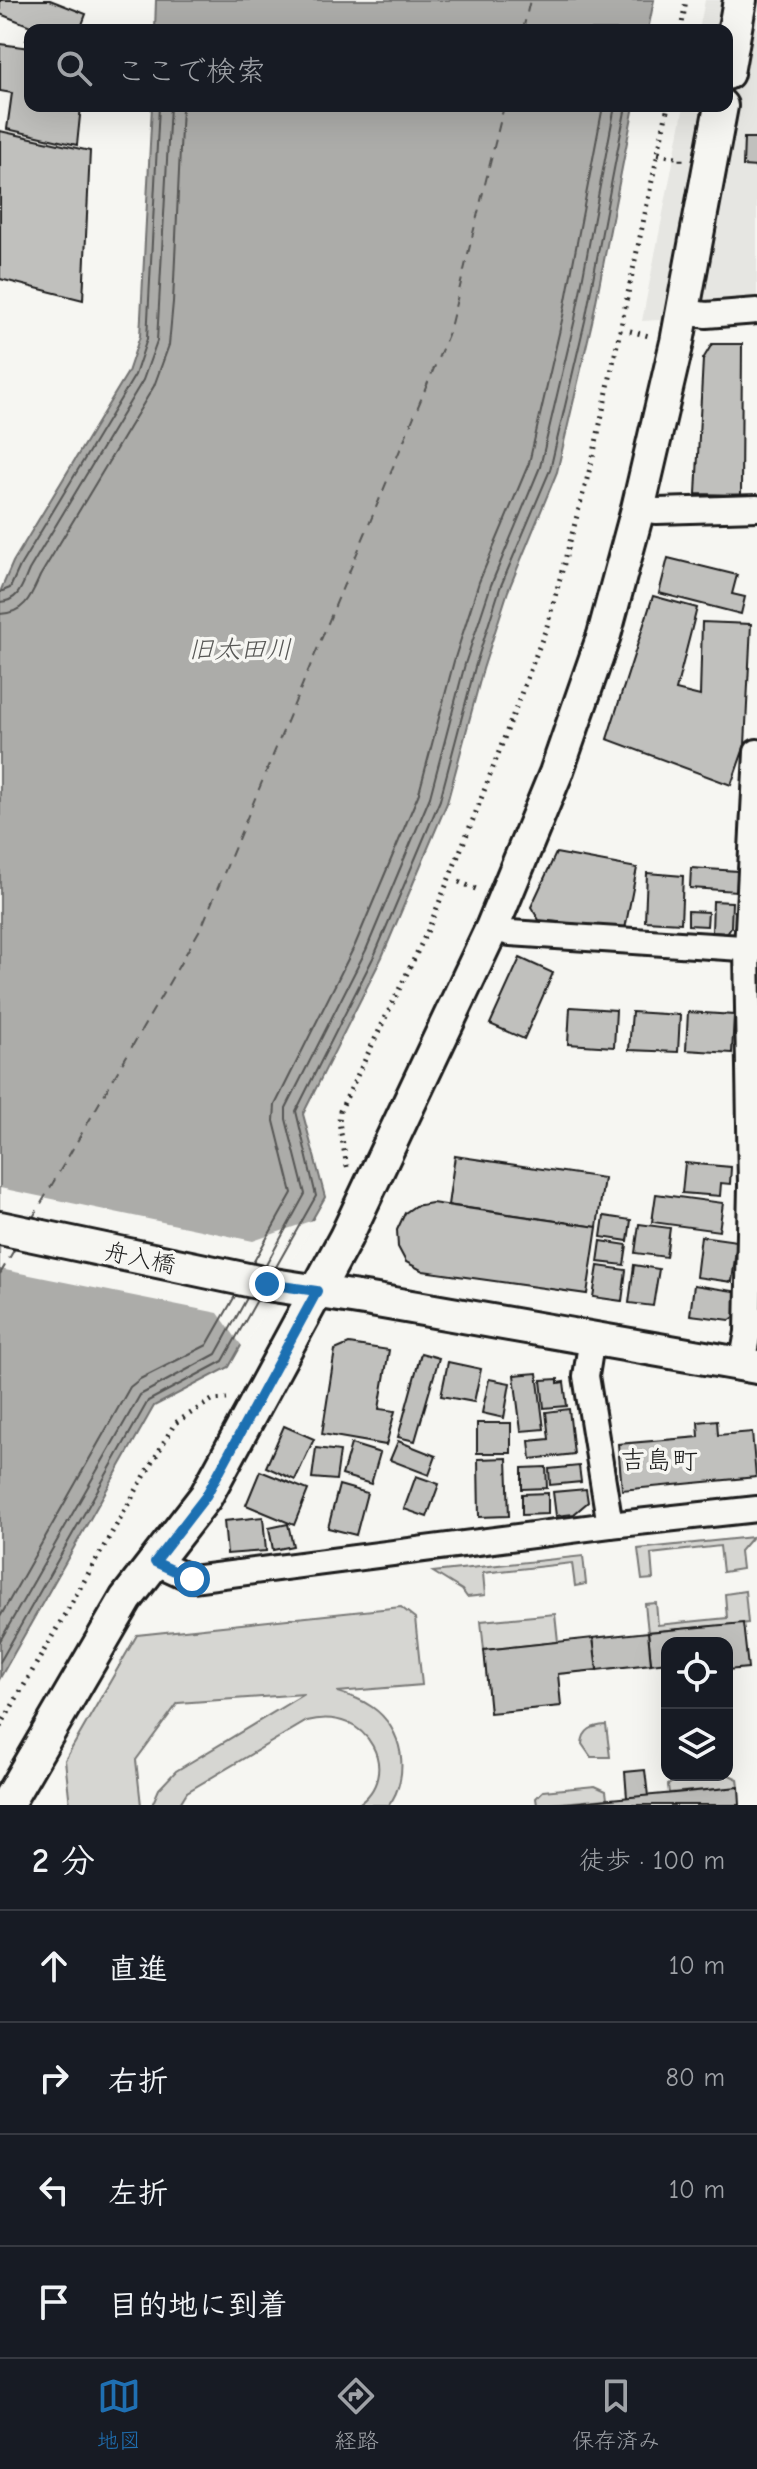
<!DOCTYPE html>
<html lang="ja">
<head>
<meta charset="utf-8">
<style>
  :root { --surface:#171b24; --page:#20242c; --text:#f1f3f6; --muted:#9ea1a6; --line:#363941; --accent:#1f6fb2 }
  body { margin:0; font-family:"Comic Neue","Klee One",sans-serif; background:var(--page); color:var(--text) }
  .controls { position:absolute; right:24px; bottom:24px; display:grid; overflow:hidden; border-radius:16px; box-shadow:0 8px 32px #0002 }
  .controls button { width:72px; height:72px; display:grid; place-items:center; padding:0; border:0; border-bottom:2px solid var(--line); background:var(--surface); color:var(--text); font:40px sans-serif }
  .stop { position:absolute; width:24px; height:24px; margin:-18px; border:6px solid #1f6fb2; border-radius:50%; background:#fff }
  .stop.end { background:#1f6fb2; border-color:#fff; box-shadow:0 2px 8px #0008 }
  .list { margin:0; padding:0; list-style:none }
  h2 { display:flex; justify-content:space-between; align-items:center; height:104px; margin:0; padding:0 32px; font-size:34px }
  h2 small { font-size:26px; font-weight:400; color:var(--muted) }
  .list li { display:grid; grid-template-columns:52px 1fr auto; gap:24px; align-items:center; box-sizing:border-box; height:112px; padding:0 32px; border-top:2px solid var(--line) }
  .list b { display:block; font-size:30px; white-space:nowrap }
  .list em { font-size:26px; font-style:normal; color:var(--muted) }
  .icon { flex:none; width:44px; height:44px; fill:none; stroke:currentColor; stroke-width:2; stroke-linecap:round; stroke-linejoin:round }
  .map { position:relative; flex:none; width:757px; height:1805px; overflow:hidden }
  .search { position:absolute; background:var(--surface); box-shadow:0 8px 32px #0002; left:24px; right:24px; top:24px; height:88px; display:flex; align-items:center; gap:20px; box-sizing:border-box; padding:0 28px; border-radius:16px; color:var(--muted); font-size:30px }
  .sheet { height:552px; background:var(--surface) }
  nav { display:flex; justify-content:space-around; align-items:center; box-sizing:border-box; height:112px; border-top:2px solid var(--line); background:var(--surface); font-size:22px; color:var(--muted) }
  nav a { display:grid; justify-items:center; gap:4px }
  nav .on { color:var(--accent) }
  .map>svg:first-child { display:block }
</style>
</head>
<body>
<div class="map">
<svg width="757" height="1805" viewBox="0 0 757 1805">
  <rect width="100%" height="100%" fill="#f6f6f2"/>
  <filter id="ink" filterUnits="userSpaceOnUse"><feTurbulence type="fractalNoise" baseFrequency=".0125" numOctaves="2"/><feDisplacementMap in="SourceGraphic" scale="16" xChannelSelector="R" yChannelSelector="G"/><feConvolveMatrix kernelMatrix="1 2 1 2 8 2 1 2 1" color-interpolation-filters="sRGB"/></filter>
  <g filter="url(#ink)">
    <polygon fill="#e6e6e2" points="705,0 757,0 757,314 642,321 684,106 727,106 727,30 699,30"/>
    <g fill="#d6d6d2" stroke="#797977" stroke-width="2">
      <polygon points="752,1537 740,1551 742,1569 723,1572 720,1546 651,1554 653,1579 642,1580 638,1549"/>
      <polygon points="583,1556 586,1584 575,1586 572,1563 483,1573 485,1595 467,1597 462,1590 433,1572"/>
      <polygon points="745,1591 748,1623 648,1632 645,1604 656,1603 658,1625 727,1618 725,1594"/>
      <path d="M401,1607L415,1618L422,1685L337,1692C350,1696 361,1699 372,1707C403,1728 411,1775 389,1805H357C403,1776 369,1704 307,1721L187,1792L179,1805H152L159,1789L176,1771L304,1694L178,1703L136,1760L141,1805H70L65,1760L137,1635Z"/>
      <polygon points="555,1614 558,1642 484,1650 481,1621"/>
      <path d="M606,1725L610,1757H591L582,1744C583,1729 593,1726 606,1725Z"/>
      <polygon points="727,1774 738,1779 739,1787 669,1793 668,1785 679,1778"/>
      <polygon points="595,1786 606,1791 607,1799 537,1805 536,1798 543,1791"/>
    </g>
    <g fill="#acaca9" stroke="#727271" stroke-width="2">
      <polygon points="156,0 654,0 648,30 155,30"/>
      <polygon points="152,106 634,106 592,322 557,472 508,591 483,669 447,803 382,957 303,1114 325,1197 229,1367 154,1406 0,1678 0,592 13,562 128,372 140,336"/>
    </g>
    <polygon fill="#f6f6f2" points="0,1188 253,1241 316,1219 244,1349 218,1313 0,1269"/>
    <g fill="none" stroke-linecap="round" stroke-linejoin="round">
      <g stroke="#565654" stroke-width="2">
        <polyline points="0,592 10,588 20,566 135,375 147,339 159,106"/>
        <path d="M0,602C19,601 22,586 29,570L143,380L157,341L170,106"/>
        <path d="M0,614C25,613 31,596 40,576L154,386L169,345L173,302L182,106"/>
        <polyline points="253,1263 292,1193 274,1121 275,1105 355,945 419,793 454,661 479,582 529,463 563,316 603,106"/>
        <polyline points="266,1265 305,1194 286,1119 286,1108 366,950 430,797 465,664 491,585 540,467 575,319 615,106"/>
        <polyline points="276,1267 316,1196 296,1111 375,954 440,800 475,667 500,588 550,470 585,321 626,106"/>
        <polyline points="0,1617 130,1387 140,1379 207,1345 235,1296"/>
        <polyline points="0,1641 140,1395 216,1354 247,1298"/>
        <polyline points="0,1662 148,1401 223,1361 257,1300"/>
      </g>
      <g stroke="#565654" stroke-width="2" stroke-dasharray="10 8" stroke-linecap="butt">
        <polyline points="523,30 530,0"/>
        <polyline points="32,1219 202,926 449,332 504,106"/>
        <polyline points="0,1274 17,1245"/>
      </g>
    </g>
    <g fill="#c0c0bd" stroke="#1c1c1c" stroke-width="2">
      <polygon points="0,0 50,0 86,14 80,30 30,30 30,40 26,40 31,26 0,14"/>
      <polygon points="0,44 30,48 30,106 81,106 77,145 7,129 12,93 0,91"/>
      <polygon points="0,131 90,151 83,300 0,279"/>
      <polygon points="744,138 757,138 757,167 743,166"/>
      <polygon points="712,344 742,344 741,495 696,494 703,359"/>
      <polygon points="668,558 737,575 732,594 745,597 741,614 659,593"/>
      <polygon points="653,596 697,608 676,690 700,696 702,622 751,624 745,745 731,785 607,739"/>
      <polygon points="556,853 637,868 625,929 539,920 531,907"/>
      <polygon points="691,868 738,871 737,891 690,888"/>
      <polygon points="647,873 683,876 681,923 645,921"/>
      <polygon points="713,901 732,902 731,927 727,933 712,932"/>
      <polygon points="688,911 708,912 707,926 688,925"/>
      <polygon points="520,958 553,973 524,1039 490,1024"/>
      <polygon points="570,1007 616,1010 614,1047 568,1044"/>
      <polygon points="632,1012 680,1015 678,1052 629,1050"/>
      <polygon points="688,1012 734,1015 732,1053 686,1050"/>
      <polygon points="455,1156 604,1178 597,1227 448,1205"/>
      <polygon points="685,1163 731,1167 730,1184 721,1183 720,1196 682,1193"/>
      <polygon points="656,1194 723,1203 719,1231 652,1222"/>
      <polygon points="432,1203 597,1227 587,1294 423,1271 406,1262 398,1247 397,1230 405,1213 415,1206"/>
      <polygon points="604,1216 631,1220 628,1241 601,1237"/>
      <polygon points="639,1224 670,1228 666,1257 635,1253"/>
      <polygon points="701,1236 737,1241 732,1282 696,1277"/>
      <polygon points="601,1241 627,1245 624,1265 598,1262"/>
      <polygon points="634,1265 659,1269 653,1306 629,1303"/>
      <polygon points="598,1266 626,1270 622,1301 593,1297"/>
      <polygon points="694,1285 740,1292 737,1315 730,1320 690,1315"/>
      <polygon points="349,1344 389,1350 379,1409 395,1411 386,1445 322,1434 335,1350"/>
      <polygon points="421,1353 439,1358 415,1441 398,1437"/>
      <polygon points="448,1362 481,1369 474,1402 441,1396"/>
      <polygon points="537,1373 544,1429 521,1431 514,1375"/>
      <polygon points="489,1379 510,1383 504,1418 482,1413"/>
      <polygon points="558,1379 558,1383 564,1382 567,1406 544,1408 541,1380"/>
      <polygon points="569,1409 574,1454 531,1459 529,1441 549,1439 546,1412"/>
      <polygon points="717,1420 718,1435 752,1432 756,1477 622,1490 618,1444 699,1437 698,1422"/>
      <rect x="477" y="1423" width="34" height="30"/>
      <polygon points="284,1426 314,1439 295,1480 266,1467"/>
      <polygon points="398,1441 436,1456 429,1475 390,1460"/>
      <polygon points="351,1444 380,1453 371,1484 342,1475"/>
      <polygon points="316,1448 340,1451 336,1480 312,1478"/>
      <polygon points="507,1458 509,1516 479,1517 478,1459"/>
      <polygon points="579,1466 581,1482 550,1485 549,1469"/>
      <polygon points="546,1467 547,1488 522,1489 522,1468"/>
      <polygon points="260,1471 308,1490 294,1525 246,1505"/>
      <polygon points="416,1476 439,1484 427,1517 404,1509"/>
      <polygon points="339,1485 367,1493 356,1535 328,1528"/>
      <polygon points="586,1489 588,1502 574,1514 556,1516 553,1492"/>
      <polygon points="548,1493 548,1514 522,1515 522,1494"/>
      <polygon points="263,1517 266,1551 227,1554 224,1521"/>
      <polygon points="288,1524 293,1546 273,1550 269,1528"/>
      <polygon points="743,1623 748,1668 727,1670 727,1643 667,1643 667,1662 651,1664 648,1632"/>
      <polygon points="648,1632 651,1664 597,1670 593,1638"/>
      <polygon points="593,1638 597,1670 558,1674 561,1706 490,1713 484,1650"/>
      <polygon points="645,1770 648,1796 627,1798 625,1772"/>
      <polygon points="739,1787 740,1805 552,1805 610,1799"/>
    </g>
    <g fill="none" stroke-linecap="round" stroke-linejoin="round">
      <g stroke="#1c1c1c" stroke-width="30">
        <g id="street">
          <polyline points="683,312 706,315 757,311"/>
          <polyline points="638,509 657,511 757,508"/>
          <polyline points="492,928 510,933 757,949"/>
          <polyline points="592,1338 586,1376 610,1525"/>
          <polyline points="742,1364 748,1332 751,1185 747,949 757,752"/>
          <polyline points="155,1562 192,1579 610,1525 757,1509"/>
        </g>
      </g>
      <g stroke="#1c1c1c" stroke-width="38">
        <g id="secondary">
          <polyline points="727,73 740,0"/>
          <polyline points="0,1228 267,1284 371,1300 757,1367"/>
          <polyline points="6,1805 126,1599 206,1496 346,1237 492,928 556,773 604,635 638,509 677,342 721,106"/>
        </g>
      </g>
      <g stroke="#1c1c1c" stroke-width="5" stroke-dasharray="2 6" stroke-linecap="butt">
        <polyline points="681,30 686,0"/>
        <polyline points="658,154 681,158 681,162"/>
        <polyline points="630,331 649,336"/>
        <polyline points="459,882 476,889"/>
        <polyline points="347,1167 339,1122 340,1111 428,930 476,812 547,626 593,457 668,106"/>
        <polyline points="0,1727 175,1423 212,1400 227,1399"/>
      </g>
      <use href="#street" stroke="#f6f6f2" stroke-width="24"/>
      <use href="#secondary" stroke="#f6f6f2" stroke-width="32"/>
    </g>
  </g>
  <g fill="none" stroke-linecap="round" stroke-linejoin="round" filter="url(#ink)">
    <polyline stroke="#1f6fb2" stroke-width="10" points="192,1579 155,1562 206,1496 317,1291 267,1284"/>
  </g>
  <g text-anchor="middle" stroke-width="7" stroke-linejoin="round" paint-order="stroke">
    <g font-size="24" fill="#1c1c1c" stroke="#f6f6f2">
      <text transform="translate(140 1258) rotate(12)" y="8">舟入橋</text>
    </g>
    <g font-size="26" font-style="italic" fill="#565654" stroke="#f6f6f2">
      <text x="240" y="658">旧太田川</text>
    </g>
    <g font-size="26" fill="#1c1c1c" stroke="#f6f6f2">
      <text x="659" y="1469">吉島町</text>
    </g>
  </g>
</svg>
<div class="controls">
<button><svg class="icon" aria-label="locate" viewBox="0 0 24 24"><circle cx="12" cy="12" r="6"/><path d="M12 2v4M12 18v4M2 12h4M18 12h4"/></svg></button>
<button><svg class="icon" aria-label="layers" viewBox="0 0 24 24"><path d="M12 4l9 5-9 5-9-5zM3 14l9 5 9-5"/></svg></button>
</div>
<div class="stop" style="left:192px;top:1579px"></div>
<div class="stop end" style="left:267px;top:1284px"></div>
<div class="search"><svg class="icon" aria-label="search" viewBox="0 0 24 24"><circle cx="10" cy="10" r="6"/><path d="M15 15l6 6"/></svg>ここで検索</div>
</div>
<section class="sheet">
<h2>2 分<small>徒歩 · 100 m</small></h2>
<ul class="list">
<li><svg class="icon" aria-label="ahead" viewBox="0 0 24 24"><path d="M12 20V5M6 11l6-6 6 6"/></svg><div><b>直進</b></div><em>10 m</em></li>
<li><svg class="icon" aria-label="right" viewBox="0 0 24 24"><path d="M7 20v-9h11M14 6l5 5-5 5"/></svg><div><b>右折</b></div><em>80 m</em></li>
<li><svg class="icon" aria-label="left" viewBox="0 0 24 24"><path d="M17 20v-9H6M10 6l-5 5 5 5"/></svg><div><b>左折</b></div><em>10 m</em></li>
<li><svg class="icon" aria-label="arrive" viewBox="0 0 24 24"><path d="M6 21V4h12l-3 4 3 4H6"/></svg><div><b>目的地に到着</b></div></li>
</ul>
</section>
<nav>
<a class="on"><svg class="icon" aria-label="map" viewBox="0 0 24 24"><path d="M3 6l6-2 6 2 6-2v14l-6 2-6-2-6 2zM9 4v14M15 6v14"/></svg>地図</a>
<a><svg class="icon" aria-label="directions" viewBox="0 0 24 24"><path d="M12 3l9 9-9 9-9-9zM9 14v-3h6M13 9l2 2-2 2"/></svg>経路</a>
<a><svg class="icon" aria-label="saved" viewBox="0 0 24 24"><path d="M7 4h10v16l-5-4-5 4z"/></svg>保存済み</a>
</nav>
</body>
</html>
